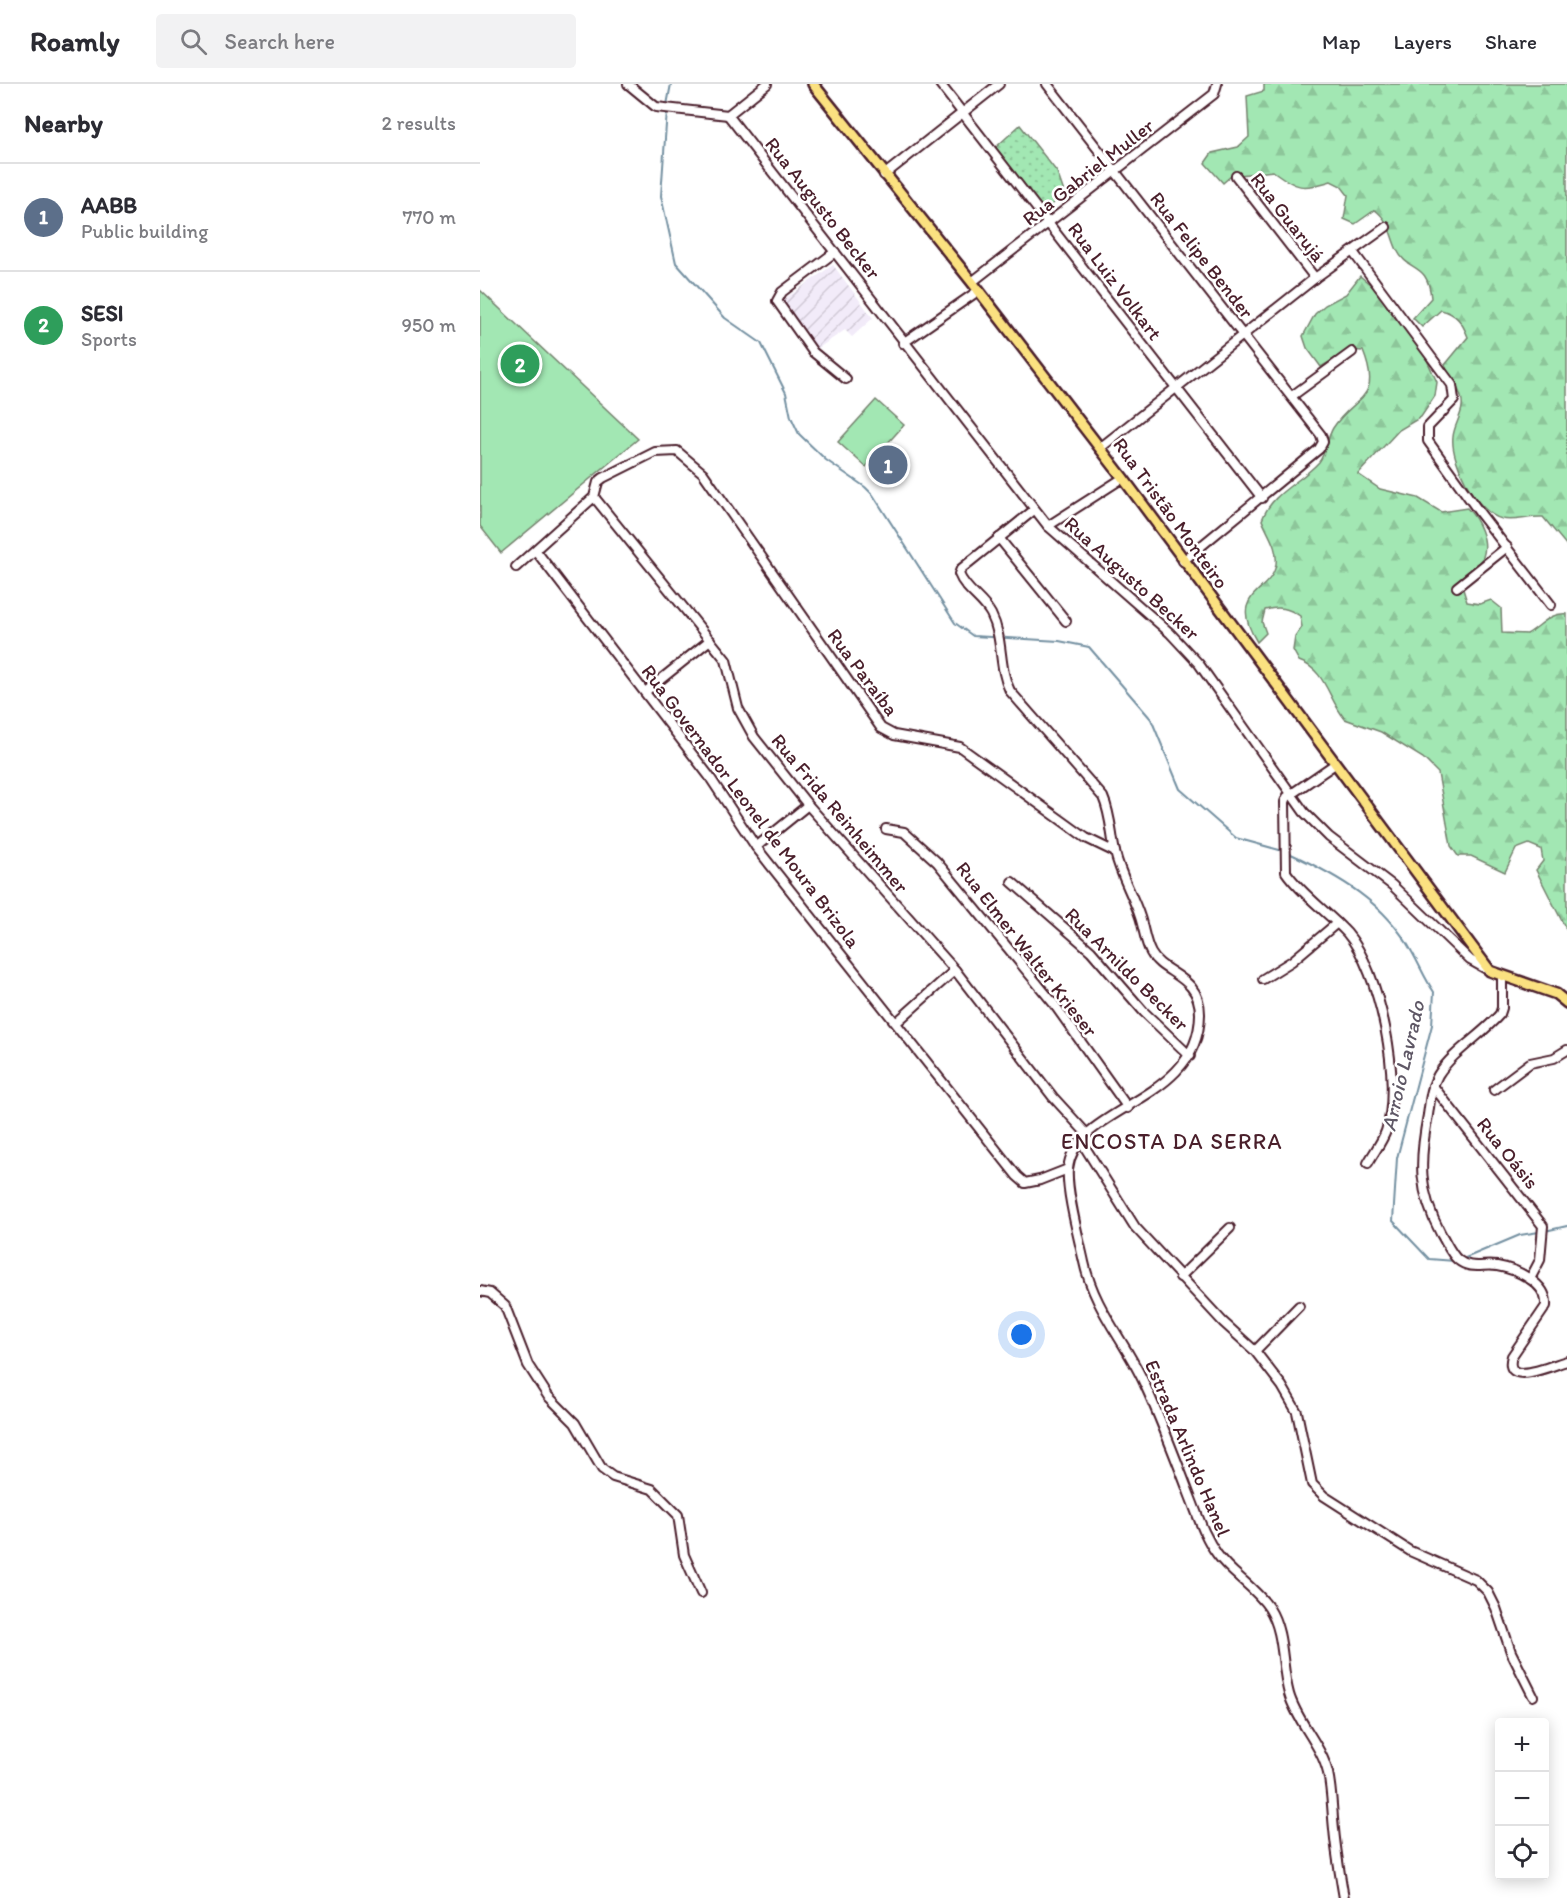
<!DOCTYPE html>
<html lang="en">
<head>
<meta charset="utf-8">
<style>
  :root { --surface:#fff; --page:#f2f2f3; --text:#2b2b33; --muted:#7c7c81; --line:#e1e1e2; --accent:#d1495b }
  body { margin:0; font-family:Itim,sans-serif; background:var(--page); color:var(--text) }
  .controls { position:absolute; right:18px; bottom:18px; display:grid; overflow:hidden; border-radius:6px; box-shadow:0 3px 15px #0003 }
  .controls button { width:54px; height:54px; display:grid; place-items:center; padding:0; border:0; border-bottom:2px solid var(--line); background:var(--surface); color:var(--text); font:30px sans-serif }
  .you { position:absolute; left:542px; top:1251px; width:21px; height:21px; margin:-15px; border:4px solid #fff; border-radius:50%; background:#1a73e8; box-shadow:0 0 0 9px #1a73e833 }
  .badge { display:grid; place-items:center; width:39px; height:39px; border-radius:50%; background:var(--accent); color:#fff; font-size:20px; font-weight:700 }
  .pin { position:absolute; translate:-50% -50%; border:3px solid #fff; box-shadow:0 2px 6px #0006 }
  .list { margin:0; padding:0; list-style:none }
  h2 { display:flex; justify-content:space-between; align-items:center; height:78px; margin:0; padding:0 24px; font-size:26px }
  h2 small { font-size:20px; font-weight:400; color:var(--muted) }
  .list li { display:grid; grid-template-columns:39px 1fr auto; gap:18px; align-items:center; box-sizing:border-box; height:108px; padding:0 24px; border-top:2px solid var(--line) }
  .list b { display:block; font-size:22px; white-space:nowrap }
  .list p { margin:0; font-size:20px; white-space:nowrap; color:var(--muted) }
  .list em { font-size:20px; font-style:normal; color:var(--muted) }
  .icon { flex:none; width:33px; height:33px; fill:none; stroke:currentColor; stroke-width:2; stroke-linecap:round; stroke-linejoin:round }
  .map { position:relative; flex:none; width:1087px; height:1814px; overflow:hidden }
  header { display:flex; align-items:center; gap:36px; box-sizing:border-box; height:84px; padding:0 30px; background:var(--surface); border-bottom:2px solid var(--line) }
  header strong { font-size:28px }
  nav { display:flex; gap:33px; margin-inline-start:auto; font-size:21px }
  .search { width:420px; height:54px; background:var(--page); display:flex; align-items:center; gap:15px; box-sizing:border-box; padding:0 21px; border-radius:6px; color:var(--muted); font-size:22px }
  main { display:flex }
  aside { flex:1; background:var(--surface) }
  .map>svg:first-child { display:block }
</style>
</head>
<body>
<header>
<strong>Roamly</strong>
<div class="search"><svg class="icon" aria-label="search" viewBox="0 0 24 24"><circle cx="10" cy="10" r="6"/><path d="M15 15l6 6"/></svg>Search here</div>
<nav><a>Map</a><a>Layers</a><a>Share</a></nav>
</header>
<main>
<aside>
<h2>Nearby<small>2 results</small></h2>
<ul class="list">
<li><span class="badge" style="background:#5c6f8a">1</span><div><b>AABB</b><p>Public building</p></div><em>770 m</em></li>
<li><span class="badge" style="background:#2e9e5b">2</span><div><b>SESI</b><p>Sports</p></div><em>950 m</em></li>
</ul>
</aside>
<div class="map">
<svg width="1087" height="1814" viewBox="0 0 1087 1814">
  <defs>
    <pattern id="industrial-furrows" width="10" height="10" patternUnits="userSpaceOnUse" patternTransform="scale(1.5)"><rect width="10" height="10" fill="#f2ebf9"/><path d="M-1 1l2-2M0 10L10 0M9 11l2-2" fill="none" stroke="#d1c9d6"/></pattern>
    <pattern id="grass-dots" width="8" height="8" patternUnits="userSpaceOnUse" patternTransform="scale(1.5)"><rect width="8" height="8" fill="#a2e7b3"/><path d="M2 2h.1M6 6h.1" fill="none" stroke="#8dc69a" stroke-width="1.8" stroke-linecap="round"/></pattern>
    <pattern id="forest-firs" width="22" height="20" patternUnits="userSpaceOnUse" patternTransform="scale(1.5)"><rect width="22" height="20" fill="#a2e7b3"/><path d="M5 1l3.5 6h-7zM16 11l3.5 6h-7z" fill="#8dc69a"/></pattern>
  </defs>
  <rect width="100%" height="100%" fill="#fff"/>
  <filter id="ink" filterUnits="userSpaceOnUse"><feTurbulence type="fractalNoise" baseFrequency=".0167" numOctaves="2"/><feDisplacementMap in="SourceGraphic" scale="12" xChannelSelector="R" yChannelSelector="G"/><feConvolveMatrix kernelMatrix="1 2 1 2 8 2 1 2 1" color-interpolation-filters="sRGB"/></filter>
  <g filter="url(#ink)">
    <polygon fill="url(#industrial-furrows)" points="353,181 393,234 372,253 365,246 337,265 302,217"/>
    <polygon fill="url(#grass-dots)" stroke="#76836f" stroke-width="1.5" points="540,41 577,88 585,111 564,126 515,64"/>
    <g fill="url(#forest-firs)" stroke="#76836f" stroke-width="1.5">
      <path d="M784,0H1087V462L1063,433C1049,432 1035,438 1022,435C997,430 970,376 973,353C974,339 986,327 981,313C978,301 968,293 965,281L988,253C982,238 977,230 961,226L942,243L933,234L951,214C948,177 928,189 917,166C910,151 910,137 895,126L875,140L864,135L868,111L861,102L851,97C821,106 818,105 793,87L751,92L743,99L725,79L732,69L758,63L769,53L767,12L784,7Z"/>
      <path d="M880,192L902,210L946,274L957,298L955,312L941,333L919,346L878,390L900,405L938,414L961,428L987,424C998,435 1009,456 1003,473C999,484 988,495 983,505L987,518L1000,520L1011,516L1021,524L1022,549L1047,550C1061,542 1070,528 1087,530V847L1056,786L1063,777L1061,765L1049,760L1036,765L1025,788L991,772H978L971,762L958,689L943,674L901,648L865,635C848,615 846,586 819,577L813,566L815,553L822,543L820,532C808,524 800,522 785,526L782,538L786,549L777,558C746,507 792,510 796,480C798,463 788,451 782,436C792,408 820,399 839,378C846,369 847,354 853,344C874,311 903,317 883,267L869,266L841,283L827,264L823,252L835,230L845,221L866,210Z"/>
    </g>
    <g fill="#a2e7b3" stroke="#76836f" stroke-width="1.5">
      <polygon points="0,206 158,355 21,469 0,442"/>
      <polygon points="396,316 424,341 386,383 358,358"/>
    </g>
    <g fill="none" stroke-linecap="round" stroke-linejoin="round">
      <g stroke="#7591a2" stroke-width="2">
        <polyline points="187,21 191,0"/>
        <polyline points="187,26 181,112 196,179 245,234 281,259 306,309 311,333 319,350 346,376 385,403 393,411 475,539 493,552 579,557 609,563 671,635 700,705 756,754 803,767"/>
        <path d="M809,769C858,792 905,818 932,868C940,882 945,895 954,908L952,941L917,1074L913,1137L949,1175L975,1177"/>
        <polyline points="1065,1147 1087,1142"/>
        <polyline points="983,1175 1040,1151 1059,1148"/>
      </g>
      <g stroke="#4a1f2b" stroke-width="12">
        <g id="minor">
          <polyline points="148,0 176,23 248,31"/>
          <polyline points="460,0 782,414"/>
          <polyline points="567,0 841,351 843,358 839,365 703,477"/>
          <polyline points="248,31 568,442 690,549 719,580 824,728 849,753 912,801 990,876 1008,886"/>
          <polyline points="248,31 287,0"/>
          <polyline points="404,91 519,0"/>
          <polyline points="756,92 835,194"/>
          <polyline points="355,168 302,208 297,217 333,268 366,295"/>
          <polyline points="873,168 972,301 974,316 948,343 948,357 999,428 1071,521"/>
          <polyline points="492,198 734,10 737,0"/>
          <polyline points="423,259 498,207"/>
          <polyline points="812,312 872,268"/>
          <polyline points="620,364 835,194 906,143"/>
          <polyline points="114,413 246,576 258,624 274,653 328,721 475,886 573,1013 607,1050"/>
          <path d="M554,426L481,485L479,490C485,506 503,515 511,530C524,555 518,583 530,607L623,713C631,731 631,750 635,768C640,791 653,811 660,833C664,845 665,858 671,869C683,891 720,891 720,930C719,1020 594,1021 588,1085C586,1107 599,1155 604,1178C614,1225 646,1258 665,1301C682,1338 696,1375 710,1412C718,1432 724,1452 737,1470C751,1490 775,1503 789,1524C805,1549 801,1582 809,1610C817,1638 841,1660 848,1689C852,1707 852,1727 854,1745C856,1768 860,1791 864,1814"/>
          <polyline points="568,442 643,394"/>
          <polyline points="519,454 586,537"/>
          <polyline points="56,467 229,692 276,763 537,1092 545,1099 560,1096 588,1085"/>
          <polyline points="36,483 114,413 118,398 123,394 175,368 197,367 223,389 401,644 414,651 480,663 606,754 635,768"/>
          <polyline points="977,503 1027,463"/>
          <polyline points="165,608 230,556"/>
          <path d="M855,680L807,713L805,718L806,788C822,811 848,828 867,849C900,887 923,999 906,1047C902,1058 894,1068 888,1079"/>
          <polyline points="406,745 424,748 457,778 574,920 648,1024"/>
          <polyline points="276,763 328,721"/>
          <polyline points="532,798 611,867 664,928 710,972"/>
          <path d="M1022,892V924L1020,930C1001,952 973,967 958,991C951,1003 950,1017 948,1031C939,1077 938,1107 961,1150C966,1158 971,1170 978,1176C990,1186 1003,1180 1017,1182C1036,1185 1068,1199 1066,1222L1032,1272C1022,1305 1074,1280 1087,1277"/>
          <polyline points="783,895 812,877 857,839"/>
          <polyline points="417,938 475,886"/>
          <polyline points="953,1002 1063,1142 1060,1176 1050,1195"/>
          <polyline points="1014,1006 1050,979 1074,974 1087,966"/>
          <polyline points="601,1057 655,1143 743,1238 775,1267 802,1302 817,1328 832,1400 844,1412 930,1467 996,1496 1008,1508 1016,1524 1031,1568 1053,1612"/>
          <polyline points="700,1193 750,1144"/>
          <polyline points="0,1207 10,1209 25,1222 48,1281 68,1312 95,1339 122,1385 133,1393 172,1405 198,1431 204,1471 221,1509"/>
          <polyline points="775,1267 819,1222"/>
        </g>
      </g>
      <g stroke="#4a1f2b" stroke-width="14">
        <polyline id="major" points="333,0 492,198 643,394 1010,887 1076,910 1087,919"/>
      </g>
      <use href="#minor" stroke="#fff" stroke-width="8"/>
      <use href="#major" stroke="#fbe180" stroke-width="9"/>
    </g>
  </g>
  <g text-anchor="middle" stroke-width="5" stroke-linejoin="round" paint-order="stroke">
    <g font-size="20" fill="#4a1f2b" stroke="#fff">
      <text transform="translate(608 88) rotate(-38)" y="7">Rua Gabriel Muller</text>
      <text transform="translate(343 124) rotate(52)" y="7">Rua Augusto Becker</text>
      <text transform="translate(808 133) rotate(52)" y="7">Rua Guarujá</text>
      <text transform="translate(722 171) rotate(52)" y="7">Rua Felipe Bender</text>
      <text transform="translate(635 197) rotate(53)" y="7">Rua Luiz Volkart</text>
      <text transform="translate(691 429) rotate(54)" y="7">Rua Tristão Monteiro</text>
      <text transform="translate(652 494) rotate(42)" y="7">Rua Augusto Becker</text>
      <text transform="translate(383 588) rotate(53)" y="7">Rua Paraíba</text>
      <text transform="translate(271 722) rotate(53)" y="7">Rua Governador Leonel de Moura Brizola</text>
      <text transform="translate(360 729) rotate(50)" y="7">Rua Frida Reinheimmer</text>
      <text transform="translate(547 865) rotate(52)" y="7">Rua Elmer Walter Krieser</text>
      <text transform="translate(647 885) rotate(45)" y="7">Rua Arnildo Becker</text>
      <text transform="translate(1028 1069) rotate(51)" y="7">Rua Oásis</text>
      <text transform="translate(708 1364) rotate(67)" y="7">Estrada Arlindo Hanel</text>
    </g>
    <g font-size="21" font-style="italic" fill="#5f5866" stroke="#fff">
      <text transform="translate(923 982) rotate(-77)" y="7">Arroio Lavrado</text>
    </g>
    <g font-size="22" letter-spacing="1.5" fill="#4a1f2b" stroke="#fff">
      <text x="692" y="1065">ENCOSTA DA SERRA</text>
    </g>
  </g>
</svg>
<div class="controls">
<button>+</button>
<button>−</button>
<button><svg class="icon" aria-label="locate" viewBox="0 0 24 24"><circle cx="12" cy="12" r="6"/><path d="M12 2v4M12 18v4M2 12h4M18 12h4"/></svg></button>
</div>
<div class="you"></div>
<div class="pin badge" style="left:408px;top:381px;background:#5c6f8a">1</div>
<div class="pin badge" style="left:40px;top:280px;background:#2e9e5b">2</div>
</div>
</main>
</body>
</html>
